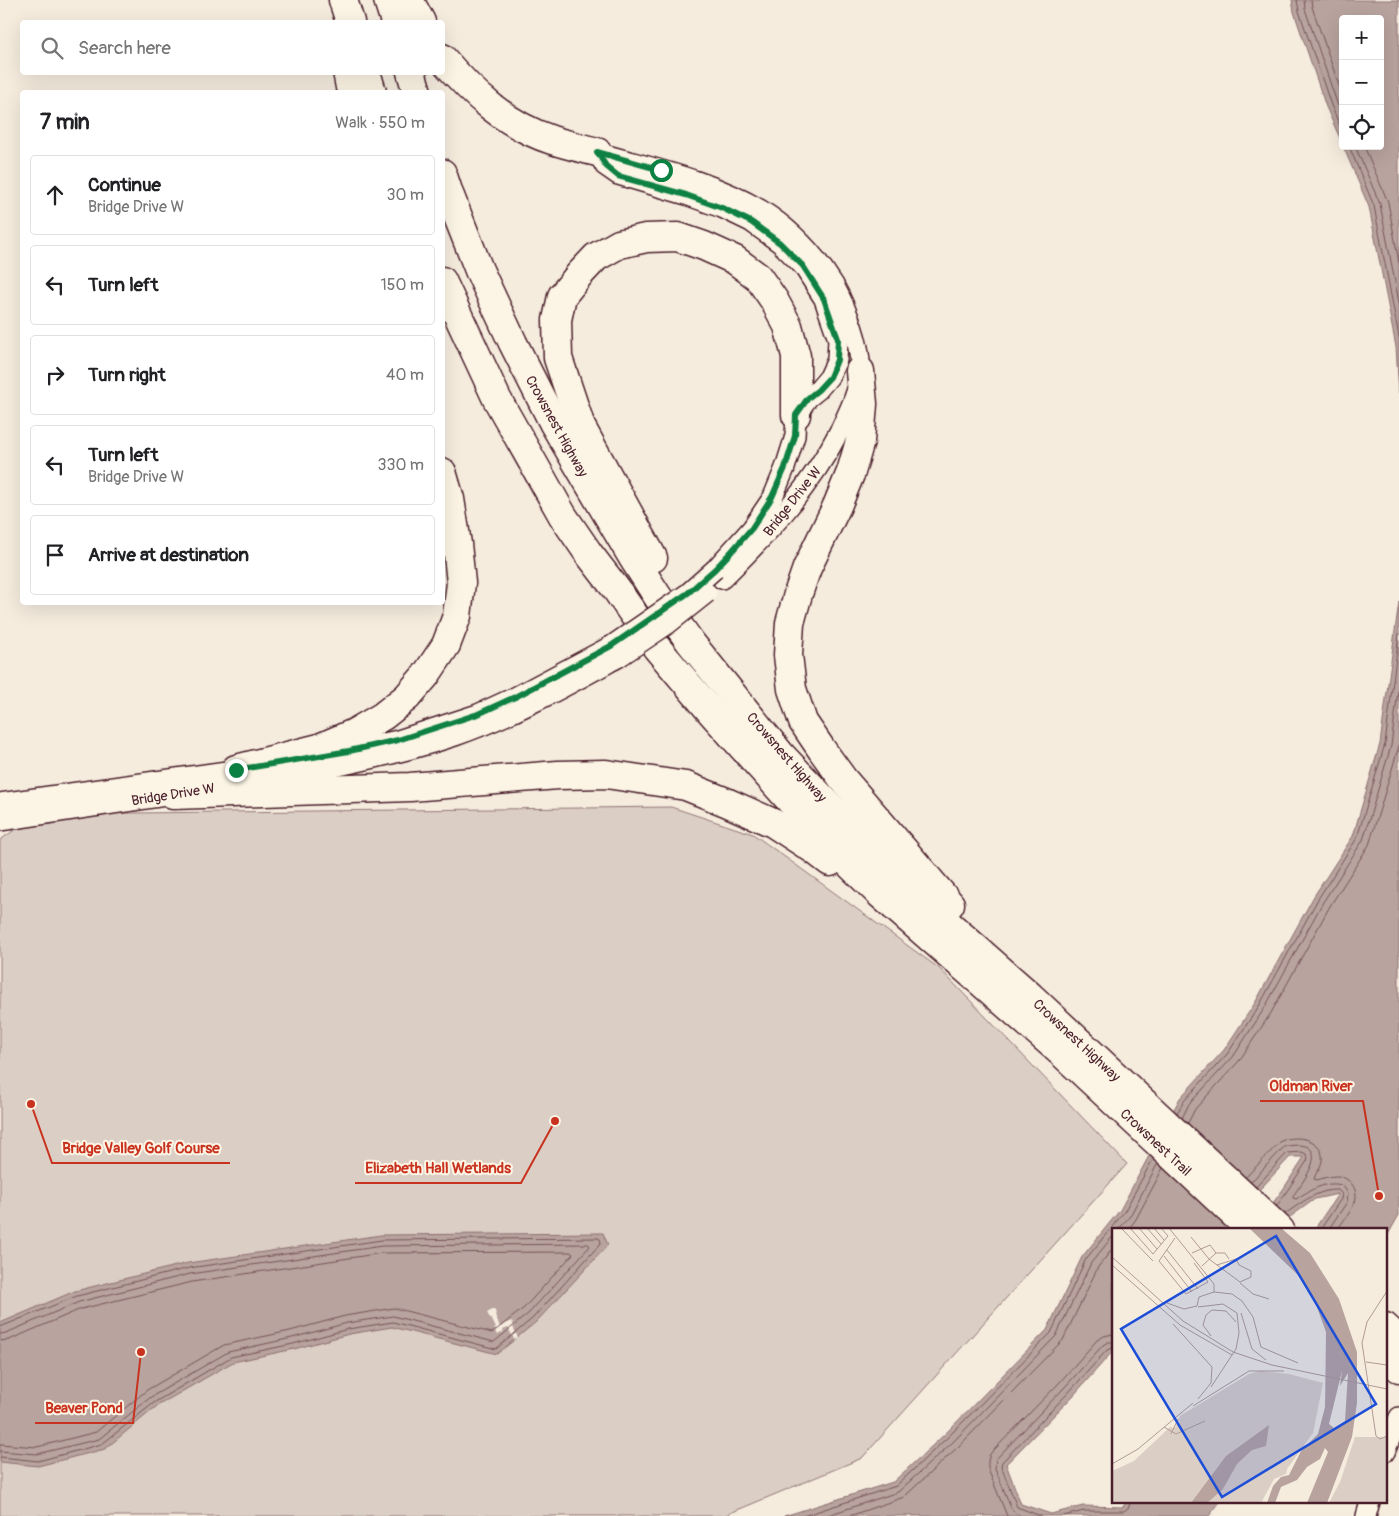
<!DOCTYPE html>
<html lang="en">
<head>
<meta charset="utf-8">
<style>
  :root { --surface:#fff; --page:#f2f2f2; --text:#202124; --muted:#757577; --line:#e0e0e0 }
  body { margin:0; font-family:Pangolin,sans-serif; background:var(--page); color:var(--text) }
  .controls { position:absolute; right:15px; top:15px; display:grid; overflow:hidden; border-radius:5px; box-shadow:0 5px 20px #0002 }
  .controls button { width:45px; height:45px; display:grid; place-items:center; padding:0; border:0; border-bottom:1px solid var(--line); background:var(--surface); color:var(--text); font:25px sans-serif }
  .stop { position:absolute; width:15px; height:15px; margin:-11px; border:4px solid #0b8043; border-radius:50%; background:#fff }
  .stop.end { background:#0b8043; border-color:#fff; box-shadow:0 1px 5px #0008 }
  .list { margin:0; padding:0; list-style:none }
  h2 { display:flex; justify-content:space-between; align-items:center; height:65px; margin:0; padding:0 20px; font-size:21px }
  h2 small { font-size:16px; font-weight:400; color:var(--muted) }
  .list li { display:grid; grid-template-columns:32px 1fr auto; gap:15px; align-items:center; box-sizing:border-box; height:80px; margin:0 10px 10px; padding:0 10px; border:1px solid var(--line); border-radius:5px }
  .list b { display:block; font-size:19px; white-space:nowrap }
  .list p { margin:0; font-size:16px; white-space:nowrap; color:var(--muted) }
  .list em { font-size:16px; font-style:normal; color:var(--muted) }
  .icon { flex:none; width:28px; height:28px; fill:none; stroke:currentColor; stroke-width:2; stroke-linecap:round; stroke-linejoin:round }
  .map { position:relative; flex:none; width:1399px; height:1516px; overflow:hidden }
  .search { position:absolute; background:var(--surface); box-shadow:0 5px 20px #0002; left:20px; top:20px; width:425px; height:55px; display:flex; align-items:center; gap:12px; box-sizing:border-box; padding:0 18px; border-radius:5px; color:var(--muted); font-size:19px }
  .panel { position:absolute; background:var(--surface); box-shadow:0 5px 20px #0002; left:20px; top:90px; width:425px; height:515px; border-radius:5px }
  .map>svg:first-child { display:block }
</style>
</head>
<body>
<div class="map">
<svg width="1399" height="1516" viewBox="0 0 1399 1516">
  <rect width="100%" height="100%" fill="#f5ecde"/>
  <filter id="ink" filterUnits="userSpaceOnUse"><feTurbulence type="fractalNoise" baseFrequency=".02" numOctaves="2"/><feDisplacementMap in="SourceGraphic" scale="10" xChannelSelector="R" yChannelSelector="G"/><feConvolveMatrix kernelMatrix="1 2 1 2 8 2 1 2 1" color-interpolation-filters="sRGB"/></filter>
  <g filter="url(#ink)">
    <polygon fill="#dbcec4" stroke="#927678" points="671,807 753,834 940,969 1127,1164 862,1458 723,1516 0,1516 0,840 16,829 43,814"/>
    <g fill="#b8a39e" stroke="#8c6e70">
      <polygon points="1292,0 1399,0 1399,393 1396,347 1369,207 1343,146 1380,146 1380,19 1343,19 1343,145 1326,107 1294,12"/>
      <polygon points="1399,601 1399,1215 1385,1240 1385,1230 1314,1230 1338,1194 1315,1199 1272,1230 1253,1230 1284,1188 1304,1157 1290,1157 1222,1230 1113,1230 1113,1351 1073,1396 1006,1464 1021,1504 1051,1514 1083,1506 1123,1507 1126,1502 1220,1502 1209,1516 784,1516 893,1482 946,1433 1047,1330 1082,1257 1120,1210 1180,1098 1224,1050 1255,1003 1314,896 1353,836 1380,744"/>
      <polygon points="603,1233 608,1245 536,1322 497,1354 392,1327 349,1334 294,1349 233,1362 157,1406 105,1449 38,1466 0,1462 0,1323 75,1291 188,1263 381,1235"/>
    </g>
    <polygon fill="#f5ecde" points="494,1309 496,1314 495,1315 500,1327 512,1321 514,1326 513,1327 518,1338 514,1339 508,1328 503,1330 504,1332 497,1335 494,1329 496,1328 491,1318 490,1318 487,1313"/>
    <g fill="none" stroke-linecap="round" stroke-linejoin="round">
      <g stroke="#765459" stroke-width="1">
        <polyline points="1297,0 1299,11 1331,105 1343,133"/>
        <polyline points="1304,0 1305,9 1337,103 1343,117"/>
        <polyline points="1311,0 1312,7 1343,97"/>
        <polyline points="1349,146 1374,206 1399,337"/>
        <polyline points="1355,146 1380,204 1399,303"/>
        <polyline points="1364,146 1388,202 1399,263"/>
        <polyline points="1177,1113 1184,1101 1228,1053 1259,1006 1318,899 1357,838 1385,744 1399,634"/>
        <polyline points="1182,1118 1189,1104 1233,1057 1264,1009 1323,902 1363,840 1391,746 1399,683"/>
        <polyline points="1188,1123 1195,1109 1239,1061 1271,1013 1330,906 1369,845 1399,746"/>
        <path d="M1246,1177L1281,1141C1297,1134 1325,1139 1322,1161C1321,1168 1315,1173 1314,1179L1317,1180C1323,1178 1330,1176 1337,1176C1350,1177 1359,1190 1355,1202C1351,1212 1343,1221 1337,1230"/>
        <path d="M1251,1182L1284,1147C1291,1145 1302,1144 1308,1147C1324,1157 1300,1185 1293,1196V1198L1296,1199C1308,1191 1329,1179 1343,1186L1348,1193L1347,1202L1328,1230"/>
        <polyline points="1256,1187 1287,1153 1302,1152 1306,1154 1308,1157 1307,1161 1277,1206"/>
        <path d="M1285,1214C1301,1203 1318,1189 1338,1190L1342,1194L1341,1199L1320,1230"/>
        <polyline points="1118,1230 1130,1216 1158,1163"/>
        <polyline points="1128,1230 1136,1219 1163,1168"/>
        <polyline points="0,1327 77,1296 189,1268 382,1240 598,1238 600,1239 601,1243 533,1318 496,1349 393,1322 348,1329 293,1344 231,1357 155,1402 102,1444 38,1461 0,1457"/>
        <polyline points="0,1334 6,1333 79,1302 190,1274 382,1246 588,1244 590,1246 529,1313 494,1342 393,1316 347,1323 292,1338 228,1352 151,1397 99,1439 37,1454 0,1451"/>
        <polyline points="0,1341 9,1340 81,1309 192,1282 382,1253 570,1252 573,1254 524,1308 492,1333 394,1308 345,1316 290,1331 224,1345 147,1390 96,1432 37,1447 0,1444"/>
        <polyline points="803,1516 896,1486 949,1436 1051,1333 1086,1259 1124,1212 1153,1159"/>
        <polyline points="825,1516 898,1492 954,1441 1056,1336 1091,1263 1113,1236"/>
        <polyline points="849,1516 904,1497 959,1446 1063,1340 1098,1267 1113,1248"/>
        <polyline points="1007,1516 988,1469 988,1461 990,1454 1059,1383 1097,1340 1104,1336 1113,1334"/>
        <polyline points="1021,1516 1015,1513 1011,1508 995,1468 996,1459 1064,1388 1103,1345 1108,1342 1113,1342"/>
        <polyline points="1041,1516 1017,1507 1001,1466 1002,1462 1069,1392 1107,1350 1113,1348"/>
        <polyline points="1063,1516 1084,1511 1124,1511 1129,1507 1130,1502"/>
      </g>
      <g stroke="#4a1f2b" stroke-width="22">
        <g id="minor">
          <path d="M597,152C652,168 711,180 761,210C791,229 815,254 834,285C846,307 862,346 860,371C859,391 849,411 841,428C811,487 769,533 722,579"/>
          <polyline points="597,152 605,166 618,175 686,195 722,208 751,222 780,243 803,266 824,299 838,339 837,360 829,377 818,390 808,398 796,415 795,436 785,468 773,497 752,528 715,569"/>
          <polyline points="322,756 398,740 478,714 515,697 611,646"/>
          <path d="M251,782C320,770 388,758 455,736C513,716 566,686 619,657"/>
          <polyline points="0,803 248,768"/>
          <polyline points="0,821 185,793"/>
          <polyline points="1385,1452 1399,1417"/>
          <polyline points="1366,1516 1370,1502"/>
        </g>
      </g>
      <g stroke="#4a1f2b" stroke-width="31">
        <g id="highway">
          <polyline points="343,0 350,22"/>
          <polyline points="388,0 395,22"/>
          <polyline points="409,0 421,22"/>
          <path d="M442,58C473,94 506,125 552,140C567,145 582,148 597,152"/>
          <polyline points="347,72 351,92"/>
          <polyline points="366,72 372,92"/>
          <polyline points="411,72 417,92"/>
          <polyline points="442,173 449,194 479,270 513,343 554,424 633,558 658,597 691,643 781,755 863,841 946,922 1030,996 1280,1230"/>
          <polyline points="442,281 497,399 563,516 589,554 616,589 657,648 713,714 830,845 879,893 1062,1053 1251,1230"/>
          <polyline points="860,371 863,404 860,441 851,472 837,506 807,568 798,594 790,623 788,655 792,689 803,722 822,750 843,779 950,904"/>
          <polyline points="653,558 581,427 558,358 557,320 562,296 579,275 596,257 619,244 646,238 678,237 704,246 735,260 758,277 774,300 788,326 796,356 796,415"/>
          <polyline points="236,769 319,748 354,733 383,716 407,697 426,675 446,645 457,616 461,583 457,544 450,499 442,472"/>
          <polyline points="173,795 410,787 558,775 606,774 686,786 726,802 773,823 813,849 830,862"/>
          <polyline points="1385,1327 1399,1340"/>
          <polyline points="1385,1355 1399,1368"/>
        </g>
      </g>
      <use href="#minor" stroke="#fcf5e5" stroke-width="19"/>
      <use href="#highway" stroke="#fcf5e5" stroke-width="28"/>
      <g stroke="#4a1f2b" stroke-width="22" stroke-linecap="butt">
        <g id="minor-bridge">
          <polyline points="611,646 688,593 715,569"/>
          <polyline points="619,657 668,624 707,593"/>
        </g>
      </g>
      <use href="#minor-bridge" stroke="#fcf5e5" stroke-width="19"/>
    </g>
  </g>
  <g fill="none" stroke-linecap="round" stroke-linejoin="round" filter="url(#ink)">
    <polyline stroke="#0b8043" stroke-width="6" points="236,770 349,751 398,740 478,714 515,697 611,646 688,593 715,569 732,551 752,528 772,497 785,468 795,436 796,415 808,398 818,390 830,377 837,360 838,339 824,299 803,266 780,243 751,222 722,208 686,195 618,176 606,166 597,152 661,170"/>
  </g>
  <g text-anchor="middle" stroke-width="4" stroke-linejoin="round" paint-order="stroke">
    <g font-size="14" fill="#4a1f2b" stroke="#fcf5e5">
      <text transform="translate(557 426) rotate(61)" y="5">Crowsnest Highway</text>
      <text transform="translate(792 501) rotate(-52)" y="5">Bridge Drive W</text>
      <text transform="translate(787 757) rotate(49)" y="5">Crowsnest Highway</text>
      <text transform="translate(173 794) rotate(-9)" y="5">Bridge Drive W</text>
      <text transform="translate(1077 1040) rotate(43)" y="5">Crowsnest Highway</text>
      <text transform="translate(1156 1142) rotate(43)" y="5">Crowsnest Trail</text>
    </g>
  </g>
  <g transform="translate(1112 1228)">
    <rect width="275" height="275" fill="#f5ecde"/>
    <path d="M148,143L177,146L211,155L201,205L175,241L174,246L162,251L149,275H0V243L22,233L58,199L63,200L68,188L137,146ZM243,209H275V275H217L228,254Z" fill="#dbcec4"/>
    <path d="M137,0H169L198,25L227,71L245,124V175L240,209L215,275H195L216,224L213,220L208,231L195,239L185,252L169,259L163,275H155L161,258L169,249L177,247L189,223L206,206L213,179L214,104L202,71L186,47ZM230,143L228,158L236,145L233,193L222,200L217,196ZM157,197L154,218L140,222L125,236L111,261L95,275H79L114,228Z" fill="#b8a39e" fill-rule="evenodd"/>
    <path fill="none" stroke="#b19a96" stroke-width="1" d="M9,0L41,33M18,0L41,26L56,8L49,0M27,0L45,21M35,0L49,16M42,0L52,12M57,0L102,56V64L87,69L85,78M79,9L97,31L105,37L128,54L139,49V43L127,37L124,31L105,37M63,10L47,33L74,66L96,54L82,35M55,22L86,61M80,25L98,17L104,25H113L117,31M52,28L80,64M0,29L71,93L121,124L160,137L275,161M0,37L68,97L120,127M90,38L104,25M128,55L141,66L157,71M275,63L255,94L250,115L264,208L268,211L275,208M102,64L120,66L130,73L141,89L149,119L186,135M55,75L72,81L85,78M86,79L111,76L125,85L127,105L124,121L99,159M129,85L140,121L154,132M61,96L100,139L99,155L86,171M99,108L91,97L94,87L100,82L114,83L124,94M254,134L275,137M81,178L137,143H172M52,199L64,206L93,193M59,206L66,191M0,236L26,221L81,175"/>
    <path fill="#1d4ed8" fill-opacity="0.15" stroke="#1d4ed8" stroke-width="2.5" d="M164,8L264,176L110,269L9,101Z"/>
    <rect width="275" height="275" fill="none" stroke="#4a1f2b" stroke-width="2.5"/>
  </g>
  <path fill="none" stroke="#c8321e" stroke-width="2" d="M1379 1196L1363 1101H1260M31 1104L52 1163H230M555 1121L521 1183H355M141 1352L133 1423H35"/>
  <g fill="#c8321e" stroke="#fcf5e5" stroke-width="2">
    <circle cx="1379" cy="1196" r="5"/>
    <circle cx="31" cy="1104" r="5"/>
    <circle cx="555" cy="1121" r="5"/>
    <circle cx="141" cy="1352" r="5"/>
  </g>
  <g font-size="15" text-anchor="middle" font-weight="bold" fill="#c8321e" stroke="#fcf5e5" stroke-width="4" stroke-linejoin="round" paint-order="stroke">
    <text x="1311" y="1091">Oldman River</text>
    <text x="141" y="1153">Bridge Valley Golf Course</text>
    <text x="438" y="1173">Elizabeth Hall Wetlands</text>
    <text x="84" y="1413">Beaver Pond</text>
  </g>
</svg>
<div class="controls">
<button>+</button>
<button>−</button>
<button><svg class="icon" aria-label="locate" viewBox="0 0 24 24"><circle cx="12" cy="12" r="6"/><path d="M12 2v4M12 18v4M2 12h4M18 12h4"/></svg></button>
</div>
<div class="stop" style="left:661px;top:170px"></div>
<div class="stop end" style="left:236px;top:770px"></div>
<div class="search"><svg class="icon" aria-label="search" viewBox="0 0 24 24"><circle cx="10" cy="10" r="6"/><path d="M15 15l6 6"/></svg>Search here</div>
<section class="panel">
<h2>7 min<small>Walk · 550 m</small></h2>
<ul class="list">
<li><svg class="icon" aria-label="ahead" viewBox="0 0 24 24"><path d="M12 20V5M6 11l6-6 6 6"/></svg><div><b>Continue</b><p>Bridge Drive W</p></div><em>30 m</em></li>
<li><svg class="icon" aria-label="left" viewBox="0 0 24 24"><path d="M17 20v-9H6M10 6l-5 5 5 5"/></svg><div><b>Turn left</b></div><em>150 m</em></li>
<li><svg class="icon" aria-label="right" viewBox="0 0 24 24"><path d="M7 20v-9h11M14 6l5 5-5 5"/></svg><div><b>Turn right</b></div><em>40 m</em></li>
<li><svg class="icon" aria-label="left" viewBox="0 0 24 24"><path d="M17 20v-9H6M10 6l-5 5 5 5"/></svg><div><b>Turn left</b><p>Bridge Drive W</p></div><em>330 m</em></li>
<li><svg class="icon" aria-label="arrive" viewBox="0 0 24 24"><path d="M6 21V4h12l-3 4 3 4H6"/></svg><div><b>Arrive at destination</b></div></li>
</ul>
</section>
</div>
</body>
</html>
